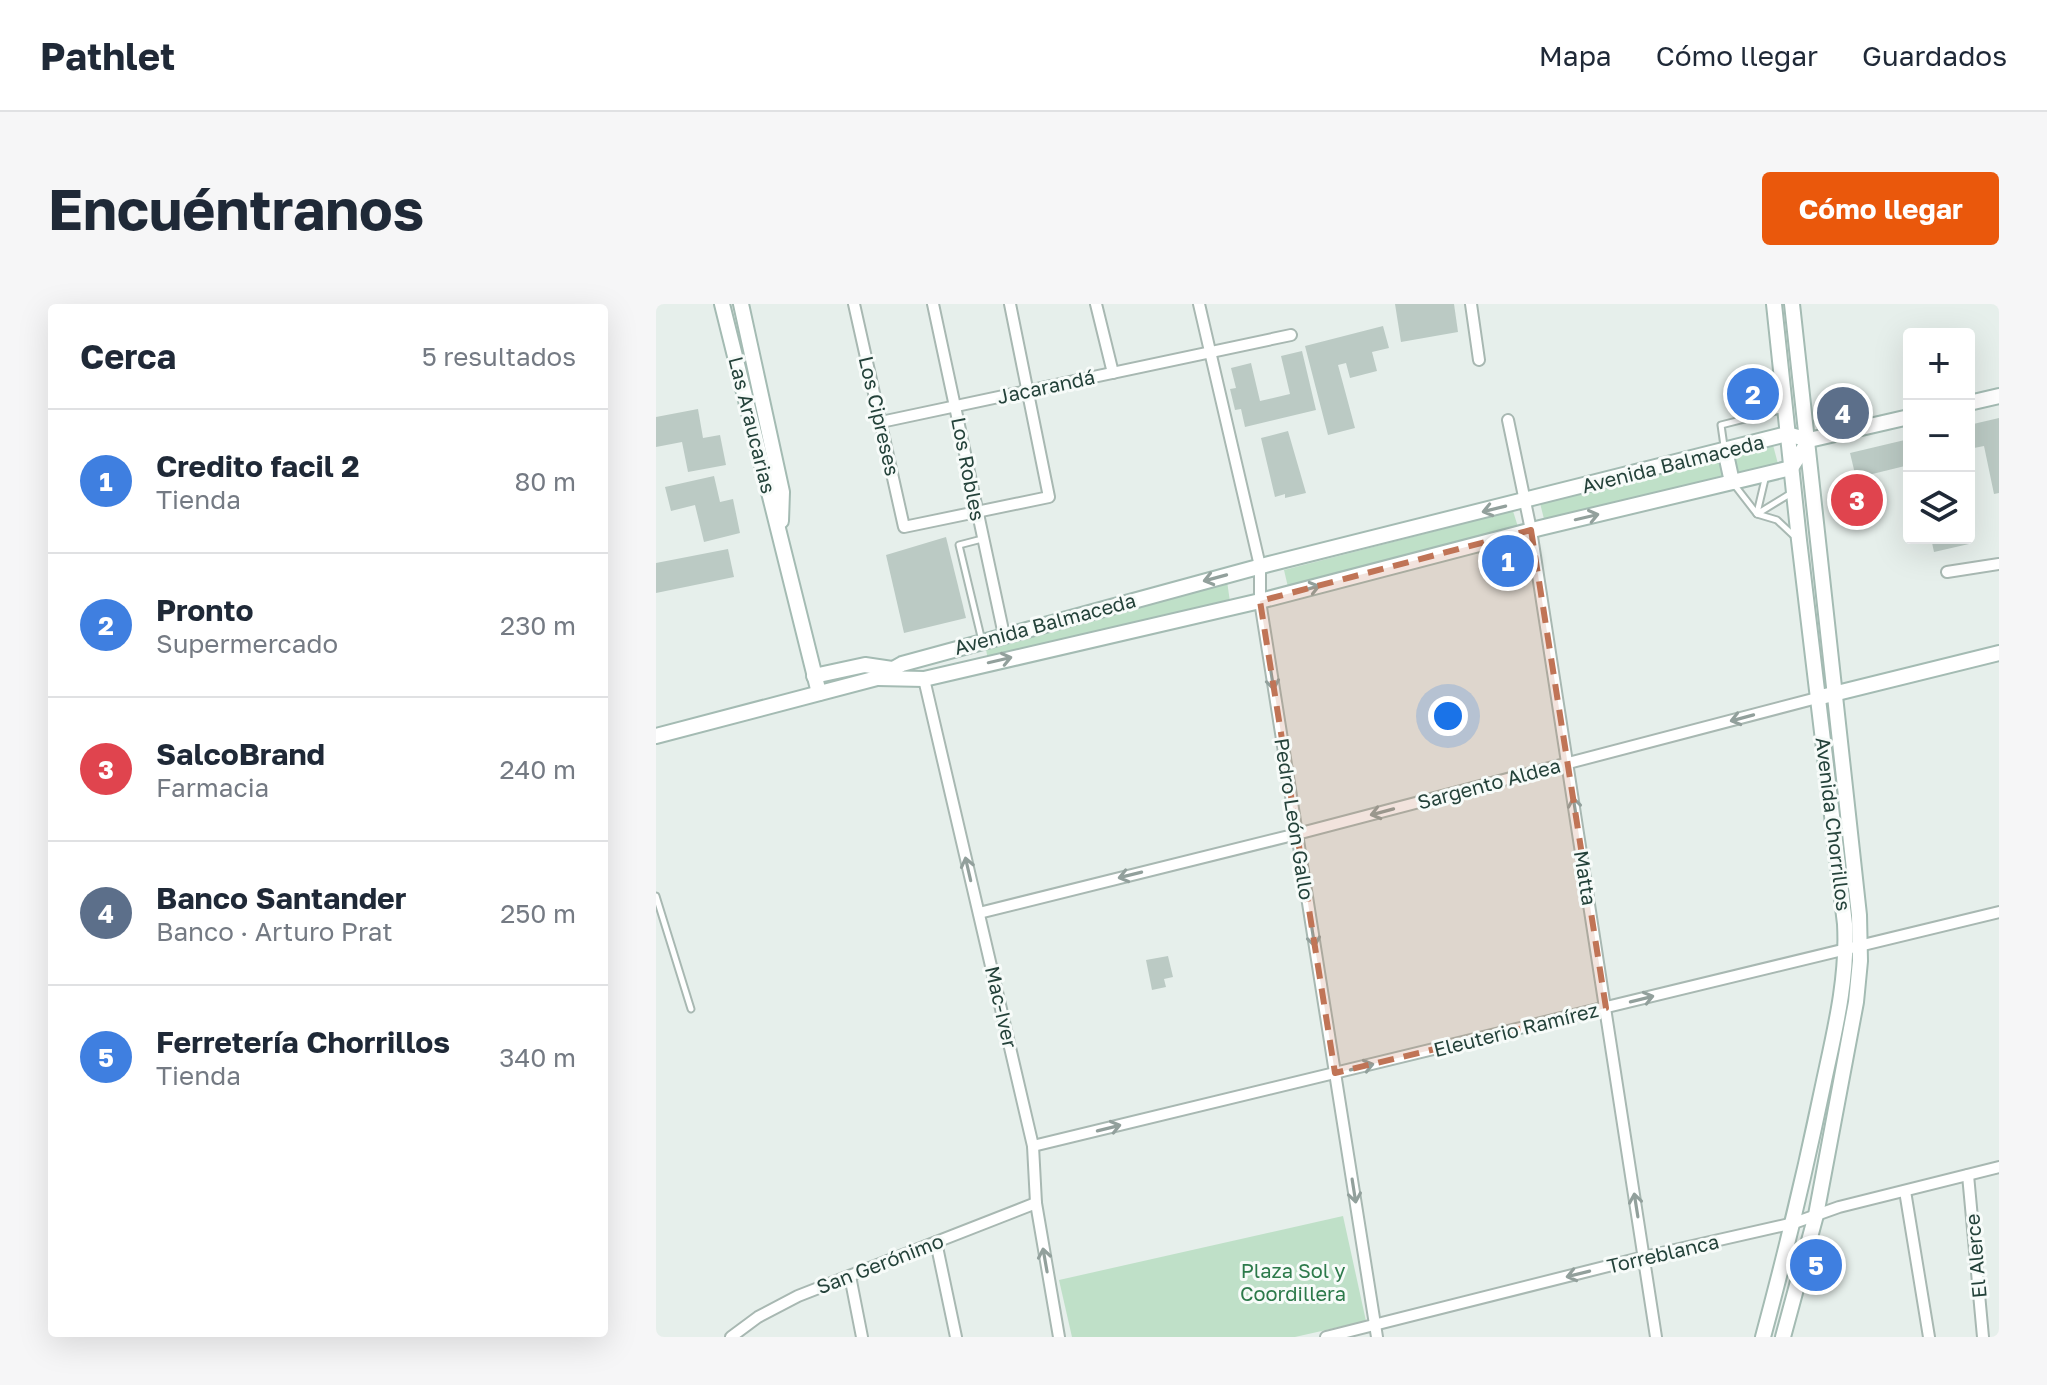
<!DOCTYPE html>
<html lang="es">
<head>
<meta charset="utf-8">
<style>
  :root { --surface:#fff; --page:#f6f6f7; --text:#1f2937; --muted:#747a83; --line:#e0e1e3; --accent:#ea580c }
  body { margin:0; font-family:"Golos Text",sans-serif; background:var(--page); color:var(--text) }
  .controls { position:absolute; right:24px; top:24px; display:grid; overflow:hidden; border-radius:8px; box-shadow:0 8px 32px #0002 }
  .controls button { width:72px; height:72px; display:grid; place-items:center; padding:0; border:0; border-bottom:2px solid var(--line); background:var(--surface); color:var(--text); font:40px sans-serif }
  .you { position:absolute; left:792px; top:412px; width:28px; height:28px; margin:-20px; border:6px solid #fff; border-radius:50%; background:#1a73e8; box-shadow:0 0 0 12px #1a73e833 }
  .badge { display:grid; place-items:center; width:52px; height:52px; border-radius:50%; background:var(--accent); color:#fff; font-size:26px; font-weight:700 }
  .pin { position:absolute; translate:-50% -50%; border:4px solid #fff; box-shadow:0 2px 8px #0006 }
  .list { margin:0; padding:0; list-style:none }
  h2 { display:flex; justify-content:space-between; align-items:center; height:104px; margin:0; padding:0 32px; font-size:34px }
  h2 small { font-size:26px; font-weight:400; color:var(--muted) }
  .list li { display:grid; grid-template-columns:52px 1fr auto; gap:24px; align-items:center; box-sizing:border-box; height:144px; padding:0 32px; border-top:2px solid var(--line) }
  .list b { display:block; font-size:30px; white-space:nowrap }
  .list p { margin:0; font-size:26px; white-space:nowrap; color:var(--muted) }
  .list em { font-size:26px; font-style:normal; color:var(--muted) }
  .icon { flex:none; width:44px; height:44px; fill:none; stroke:currentColor; stroke-width:2; stroke-linecap:round; stroke-linejoin:round }
  .map { position:relative; flex:none; width:1343px; height:1033px; overflow:hidden; border-radius:8px }
  header { display:flex; align-items:center; gap:48px; box-sizing:border-box; height:112px; padding:0 40px; background:var(--surface); border-bottom:2px solid var(--line) }
  header strong { font-size:38px }
  nav { display:flex; gap:44px; margin-inline-start:auto; font-size:28px }
  .intro { display:flex; align-items:center; justify-content:space-between; box-sizing:border-box; height:192px; padding:0 48px }
  h1 { margin:0; font-size:56px }
  .button { padding:20px 36px; border-radius:8px; background:var(--accent); color:#fff; font-size:28px; font-weight:700 }
  main { display:flex; gap:48px; padding:0 48px }
  aside { flex:1; background:var(--surface); border-radius:8px; box-shadow:0 8px 32px #0002 }
  .map>svg:first-child { display:block }
</style>
</head>
<body>
<header>
<strong>Pathlet</strong>
<nav><a>Mapa</a><a>Cómo llegar</a><a>Guardados</a></nav>
</header>
<div class="intro"><h1>Encuéntranos</h1><a class="button">Cómo llegar</a></div>
<main>
<aside>
<h2>Cerca<small>5 resultados</small></h2>
<ul class="list">
<li><span class="badge" style="background:#3f7fe0">1</span><div><b>Credito facil 2</b><p>Tienda</p></div><em>80 m</em></li>
<li><span class="badge" style="background:#3f7fe0">2</span><div><b>Pronto</b><p>Supermercado</p></div><em>230 m</em></li>
<li><span class="badge" style="background:#e0444e">3</span><div><b>SalcoBrand</b><p>Farmacia</p></div><em>240 m</em></li>
<li><span class="badge" style="background:#5c6f8a">4</span><div><b>Banco Santander</b><p>Banco · Arturo Prat</p></div><em>250 m</em></li>
<li><span class="badge" style="background:#3f7fe0">5</span><div><b>Ferretería Chorrillos</b><p>Tienda</p></div><em>340 m</em></li>
</ul>
</aside>
<div class="map">
<svg width="1343" height="1033" viewBox="0 0 1343 1033">
  <rect width="100%" height="100%" fill="#e6efeb"/>
  <g fill="#bfe0c8">
    <polygon points="1117,141 1122,160 888,215 884,199"/>
    <polygon points="857,207 862,223 632,283 628,266"/>
    <polygon points="571,277 574,298 332,356 329,340"/>
    <polygon points="687,912 710,1017 639,1033 416,1033 403,976"/>
  </g>
  <g fill="#bbcac4">
    <polygon points="739,0 798,0 802,28 745,38"/>
    <polygon points="727,22 733,44 716,48 721,67 694,74 690,59 682,61 699,124 672,131 649,42"/>
    <polygon points="646,47 660,106 589,123 585,105 579,106 574,85 580,84 575,64 595,59 604,97 634,90 625,52"/>
    <polygon points="1191,89 1193,99 1202,97 1207,118 1175,125 1169,94"/>
    <polygon points="42,105 47,134 64,131 70,161 32,168 26,138 0,143 0,113"/>
    <polygon points="1343,114 1343,189 1338,190 1328,142 1313,145 1313,121"/>
    <polygon points="632,127 650,189 629,194 629,190 619,193 605,134"/>
    <polygon points="1253,135 1253,161 1200,174 1194,149"/>
    <polygon points="58,172 64,198 77,195 84,229 48,238 39,201 15,207 9,183"/>
    <polygon points="290,233 310,314 248,329 230,251"/>
    <polygon points="1275,234 1312,234 1313,240 1278,248"/>
    <polygon points="72,245 78,273 0,289 0,259"/>
    <polygon points="512,652 517,673 508,675 510,683 496,686 490,656"/>
  </g>
  <g fill="none" stroke-linecap="round" stroke-linejoin="round">
    <g stroke="#a8b8b2" stroke-width="9">
      <g id="lane">
        <polyline points="1068,142 1065,121 1128,105"/>
        <polyline points="1077,179 1101,210 1121,216 1137,231"/>
        <polyline points="1101,209 1110,171"/>
        <polyline points="1101,210 1137,188"/>
        <polyline points="326,235 303,241 326,337"/>
        <polyline points="0,592 35,705"/>
      </g>
    </g>
    <g stroke="#a8b8b2" stroke-width="14">
      <g id="street">
        <polyline points="198,0 248,223 393,193 354,0"/>
        <polyline points="277,0 348,331"/>
        <polyline points="440,0 457,69"/>
        <polyline points="543,0 604,262 604,297 721,1033"/>
        <polyline points="815,0 823,56"/>
        <polyline points="852,116 875,226 1000,1033"/>
        <polyline points="225,118 635,31"/>
        <polyline points="1291,268 1343,260"/>
        <polyline points="268,375 377,842 380,899 403,1033"/>
        <polyline points="323,609 641,530 1161,394"/>
        <polyline points="377,842 1343,608"/>
        <polyline points="1312,871 1327,1033"/>
        <polyline points="1249,887 1273,1033"/>
        <polyline points="280,938 300,1033"/>
        <polyline points="194,972 206,1033"/>
        <polyline points="75,1033 102,1013 142,992 380,899"/>
        <polyline points="670,1033 988,953 1138,919 1183,903 1343,863"/>
      </g>
    </g>
    <g stroke="#a4bbb3" stroke-width="18">
      <g id="secondary">
        <polyline points="66,0 163,389"/>
        <polyline points="85,0 126,188 125,217"/>
        <polyline points="1313,99 1343,92"/>
        <polyline points="1069,146 1076,178"/>
        <polyline points="158,372 209,361 236,365"/>
        <polyline points="222,374 268,375 604,297 884,224 1135,164 1153,136"/>
        <polyline points="1169,392 1343,349"/>
        <polyline points="0,432 221,374 246,360 613,260 1131,130 1153,136 1253,113"/>
        <path d="M1107,1033C1130,948 1150,864 1168,777C1179,726 1192,673 1189,620L1143,236L1118,0"/>
        <polyline points="1127,1033 1160,911 1200,698 1204,657 1203,611 1136,0"/>
      </g>
    </g>
    <use href="#lane" stroke="#fff" stroke-width="5"/>
    <use href="#street" stroke="#fff" stroke-width="10"/>
    <use href="#secondary" stroke="#fff" stroke-width="14"/>
  </g>
  <defs><path id="oneway-shaft" d="M-6 0H5M1.5-3L5.5 0L1.5 3" fill="none" stroke-width="1.6" stroke-linecap="round" stroke-linejoin="round" transform="scale(2)"/></defs>
  <g stroke="#92a09c">
    <use href="#oneway-shaft" transform="translate(838 205) rotate(166)"/>
    <use href="#oneway-shaft" transform="translate(931 213) rotate(-13)"/>
    <use href="#oneway-shaft" transform="translate(559 274) rotate(165)"/>
    <use href="#oneway-shaft" transform="translate(652 285) rotate(-15)"/>
    <use href="#oneway-shaft" transform="translate(344 356) rotate(-13)"/>
    <use href="#oneway-shaft" transform="translate(616 374) rotate(81)"/>
    <use href="#oneway-shaft" transform="translate(1086 414) rotate(165)"/>
    <use href="#oneway-shaft" transform="translate(919 505) rotate(-99)"/>
    <use href="#oneway-shaft" transform="translate(726 508) rotate(165)"/>
    <use href="#oneway-shaft" transform="translate(312 565) rotate(-103)"/>
    <use href="#oneway-shaft" transform="translate(474 571) rotate(166)"/>
    <use href="#oneway-shaft" transform="translate(657 631) rotate(81)"/>
    <use href="#oneway-shaft" transform="translate(986 695) rotate(-14)"/>
    <use href="#oneway-shaft" transform="translate(706 763) rotate(-14)"/>
    <use href="#oneway-shaft" transform="translate(453 824) rotate(-14)"/>
    <use href="#oneway-shaft" transform="translate(698 887) rotate(81)"/>
    <use href="#oneway-shaft" transform="translate(980 901) rotate(-99)"/>
    <use href="#oneway-shaft" transform="translate(389 956) rotate(-100)"/>
    <use href="#oneway-shaft" transform="translate(922 970) rotate(166)"/>
  </g>
  <path fill="#c07456" fill-opacity="0.2" stroke="#c07456" stroke-width="6" stroke-dasharray="16 10" stroke-linejoin="round" d="M875,226L950,704L679,769L604,297Z"/>
  <g text-anchor="middle" stroke-width="6" stroke-linejoin="round" paint-order="stroke">
    <g font-size="20" fill="#24423a" stroke="#f7fbf9">
      <text transform="translate(390 83) rotate(-12)" y="7">Jacarandá</text>
      <text transform="translate(223 112) rotate(77)" y="7">Los Cipreses</text>
      <text transform="translate(96 121) rotate(76)" y="7">Las Araucarias</text>
      <text transform="translate(1017 160) rotate(-14)" y="7">Avenida Balmaceda</text>
      <text transform="translate(312 165) rotate(79)" y="7">Los Robles</text>
      <text transform="translate(389 320) rotate(-15)" y="7">Avenida Balmaceda</text>
      <text transform="translate(833 480) rotate(-15)" y="7">Sargento Aldea</text>
      <text transform="translate(638 515) rotate(81)" y="7">Pedro León Gallo</text>
      <text transform="translate(1177 520) rotate(83)" y="7">Avenida Chorrillos</text>
      <text transform="translate(929 574) rotate(81)" y="7">Matta</text>
      <text transform="translate(345 703) rotate(77)" y="7">Mac-Iver</text>
      <text transform="translate(860 726) rotate(-14)" y="7">Eleuterio Ramírez</text>
      <text transform="translate(1007 950) rotate(-13)" y="7">Torreblanca</text>
      <text transform="translate(1320 952) rotate(-95)" y="7">El Alerce</text>
      <text transform="translate(224 960) rotate(-21)" y="7">San Gerónimo</text>
    </g>
    <g font-size="20" fill="#2d7a4b" stroke="#f7fbf9">
      <text x="637" y="974">Plaza Sol y<tspan x="637" dy="23">Coordillera</tspan></text>
    </g>
  </g>
</svg>
<div class="controls">
<button>+</button>
<button>−</button>
<button><svg class="icon" aria-label="layers" viewBox="0 0 24 24"><path d="M12 4l9 5-9 5-9-5zM3 14l9 5 9-5"/></svg></button>
</div>
<div class="you"></div>
<div class="pin badge" style="left:852px;top:257px;background:#3f7fe0">1</div>
<div class="pin badge" style="left:1097px;top:90px;background:#3f7fe0">2</div>
<div class="pin badge" style="left:1201px;top:196px;background:#e0444e">3</div>
<div class="pin badge" style="left:1187px;top:109px;background:#5c6f8a">4</div>
<div class="pin badge" style="left:1160px;top:961px;background:#3f7fe0">5</div>
</div>
</main>
</body>
</html>
